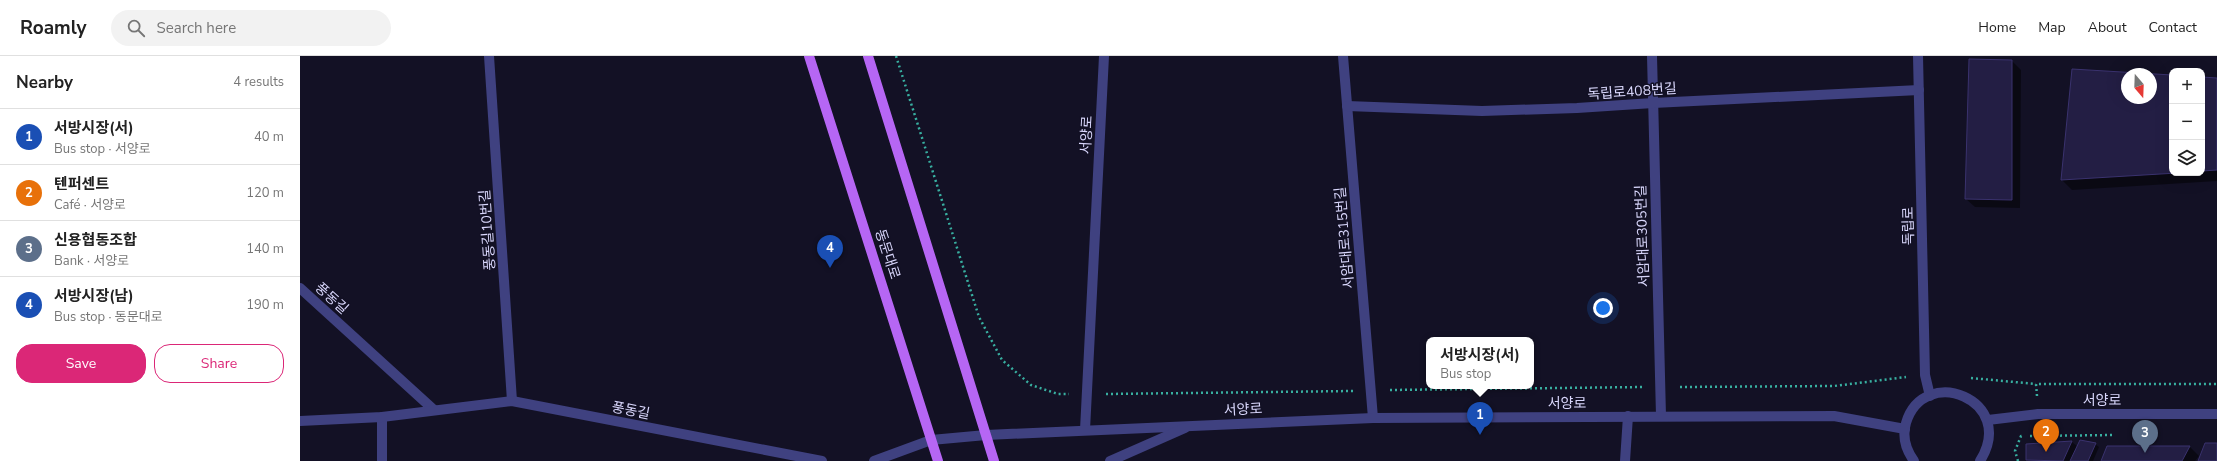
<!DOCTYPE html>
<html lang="en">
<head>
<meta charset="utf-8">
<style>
  :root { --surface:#fff; --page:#f2f2f2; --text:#222; --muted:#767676; --line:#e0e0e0; --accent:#db2777 }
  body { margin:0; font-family:"Nunito Sans","Noto Sans KR",sans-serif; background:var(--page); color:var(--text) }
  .controls { position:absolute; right:12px; top:12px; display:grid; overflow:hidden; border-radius:8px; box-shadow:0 4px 16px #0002 }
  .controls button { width:36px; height:36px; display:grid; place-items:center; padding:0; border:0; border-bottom:1px solid var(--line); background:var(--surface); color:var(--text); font:20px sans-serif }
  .compass { position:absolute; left:1821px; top:12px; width:36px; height:36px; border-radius:50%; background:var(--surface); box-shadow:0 4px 16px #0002; rotate:161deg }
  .you { position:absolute; left:1303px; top:252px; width:14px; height:14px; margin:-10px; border:3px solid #fff; border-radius:50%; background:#1a73e8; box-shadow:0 0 0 6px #1a73e833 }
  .badge { display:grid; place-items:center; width:26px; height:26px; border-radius:50%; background:var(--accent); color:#fff; font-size:13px; font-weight:700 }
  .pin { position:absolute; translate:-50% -33px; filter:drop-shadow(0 1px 2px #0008) }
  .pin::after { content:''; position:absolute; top:21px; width:14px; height:12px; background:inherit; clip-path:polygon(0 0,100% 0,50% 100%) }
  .popup { position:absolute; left:1126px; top:281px; width:108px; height:52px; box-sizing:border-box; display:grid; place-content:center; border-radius:8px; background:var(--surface); filter:drop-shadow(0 1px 3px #0005); font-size:13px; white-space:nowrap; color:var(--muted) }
  .popup b { font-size:15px; color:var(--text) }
  .popup::after { content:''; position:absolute; left:50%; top:100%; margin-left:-8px; border:8px solid transparent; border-top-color:var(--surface) }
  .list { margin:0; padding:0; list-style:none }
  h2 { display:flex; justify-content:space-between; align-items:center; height:52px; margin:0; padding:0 16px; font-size:17px }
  h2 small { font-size:13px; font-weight:400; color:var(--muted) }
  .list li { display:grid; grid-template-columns:26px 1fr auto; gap:12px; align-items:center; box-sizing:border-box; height:56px; padding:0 16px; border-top:1px solid var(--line) }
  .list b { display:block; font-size:15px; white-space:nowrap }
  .list p { margin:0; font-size:13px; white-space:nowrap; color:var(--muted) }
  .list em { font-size:13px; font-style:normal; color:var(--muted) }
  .actions { display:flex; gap:8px; padding:12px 16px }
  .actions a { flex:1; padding:9px 0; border:1px solid var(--accent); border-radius:16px; text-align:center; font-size:14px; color:var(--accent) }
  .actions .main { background:var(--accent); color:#fff }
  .icon { flex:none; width:22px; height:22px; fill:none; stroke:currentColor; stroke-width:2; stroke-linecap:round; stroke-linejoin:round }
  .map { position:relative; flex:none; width:1917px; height:405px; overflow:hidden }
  header { display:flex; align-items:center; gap:24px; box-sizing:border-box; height:56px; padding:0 20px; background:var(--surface); border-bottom:1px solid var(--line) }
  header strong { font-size:19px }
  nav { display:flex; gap:22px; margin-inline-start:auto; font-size:14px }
  .search { width:280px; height:36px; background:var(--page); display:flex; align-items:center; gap:10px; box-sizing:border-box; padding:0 14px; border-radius:22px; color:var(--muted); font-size:15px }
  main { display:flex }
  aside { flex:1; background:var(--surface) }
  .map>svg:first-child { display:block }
</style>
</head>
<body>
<header>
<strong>Roamly</strong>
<div class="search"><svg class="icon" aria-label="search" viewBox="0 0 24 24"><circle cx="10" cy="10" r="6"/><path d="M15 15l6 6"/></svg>Search here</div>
<nav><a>Home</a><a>Map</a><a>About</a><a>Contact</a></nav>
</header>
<main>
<aside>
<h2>Nearby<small>4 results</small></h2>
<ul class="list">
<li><span class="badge" style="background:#1a4fb4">1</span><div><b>서방시장(서)</b><p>Bus stop · 서양로</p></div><em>40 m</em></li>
<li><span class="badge" style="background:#e8710a">2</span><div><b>텐퍼센트</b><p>Café · 서양로</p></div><em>120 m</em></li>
<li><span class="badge" style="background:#5c6f8a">3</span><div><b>신용협동조합</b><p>Bank · 서양로</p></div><em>140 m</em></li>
<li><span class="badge" style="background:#1a4fb4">4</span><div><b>서방시장(남)</b><p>Bus stop · 동문대로</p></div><em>190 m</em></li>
</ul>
<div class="actions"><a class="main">Save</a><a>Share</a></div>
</aside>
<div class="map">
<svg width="1917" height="405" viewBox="0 0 1917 405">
  <rect width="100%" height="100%" fill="#131125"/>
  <g fill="#0007">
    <polygon points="1712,5 1721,14 1720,152 1675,151 1666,143"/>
    <polygon points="1773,14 1840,18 1827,18 1827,42 1851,42 1851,19 1872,20 1872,117 1902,117 1902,22 1917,23 1917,125 1772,134 1762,124"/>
    <polygon points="1772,386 1778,391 1795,388 1799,391 1793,405 1727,404 1727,389"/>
    <polygon points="1808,391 1890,391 1899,400 1895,405 1802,405"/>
  </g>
  <g fill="#231e44" stroke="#3a326e" fill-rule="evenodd">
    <polygon points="1669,3 1712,4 1712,144 1665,143"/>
    <path d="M1772,13L1872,19V117H1877L1761,124ZM1827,18H1851V42H1827Z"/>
    <polygon points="1902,21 1917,22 1917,114 1902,115"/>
    <polygon points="1780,384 1796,387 1788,405 1770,405"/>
    <polygon points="1772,385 1763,405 1726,404 1726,388"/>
    <polygon points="1905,387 1917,387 1917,405 1898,405"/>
    <polygon points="1807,390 1890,390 1882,405 1801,405"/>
  </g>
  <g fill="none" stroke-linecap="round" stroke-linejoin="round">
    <g stroke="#38afa0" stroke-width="2.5" stroke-dasharray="2 3" stroke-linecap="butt">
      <polyline points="596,0 679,261 702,304 731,329 758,338 769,338"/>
      <polyline points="1671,322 1736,328"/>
      <polyline points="1380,331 1534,330 1606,321"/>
      <polyline points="1090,334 1343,331"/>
      <polyline points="806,338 1053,335"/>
      <polyline points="1737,340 1736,328 1917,328"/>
      <polyline points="1730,380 1815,379"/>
      <polyline points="1718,405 1715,395 1721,380 1723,380"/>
    </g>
    <g stroke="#3f4180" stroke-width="10">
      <polyline points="189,0 212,345"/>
      <polyline points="1043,0 1073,362"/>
      <polyline points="1352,0 1361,360"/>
      <polyline points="1618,0 1625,319 1630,340"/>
      <polyline points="1047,50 1182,55 1277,52 1353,47 1619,34"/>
      <polyline points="0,232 134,354"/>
      <polyline points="82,361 82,405"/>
      <polyline points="0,365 82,361 212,345 522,405"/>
      <polyline points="785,374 804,0"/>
      <polyline points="574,405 631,384"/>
      <polyline points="1325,405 1328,360"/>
    </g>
    <g stroke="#3f4180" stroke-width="10">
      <polyline points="1688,364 1738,358 1917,358"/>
      <polyline points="631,384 686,379 1073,362 1534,360 1605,373"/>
      <polyline points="810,405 885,372"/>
      <path d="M1614,405C1606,394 1602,381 1606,367C1624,307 1718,344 1680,405"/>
    </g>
    <g stroke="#b666f4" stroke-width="10">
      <polyline points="509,0 638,405"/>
      <polyline points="568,0 694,405"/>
    </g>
  </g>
  <g text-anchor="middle" stroke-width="3" stroke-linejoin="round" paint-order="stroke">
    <g font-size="14" fill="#d9d7fc" stroke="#131125">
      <text transform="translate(1332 35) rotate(-4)" y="5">독립로408번길</text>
      <text transform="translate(786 79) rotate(-87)" y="5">서양로</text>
      <text transform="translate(1608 170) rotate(-91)" y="5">독립로</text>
      <text transform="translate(187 174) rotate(-94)" y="5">풍동길10번길</text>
      <text transform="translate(1342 180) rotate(-92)" y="5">서암대로305번길</text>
      <text transform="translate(1044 182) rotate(-95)" y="5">서암대로315번길</text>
      <text transform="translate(588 198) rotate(72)" y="5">동문대로</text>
      <text transform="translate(32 242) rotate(42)" y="5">풍동길</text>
      <text x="1802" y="349">서양로</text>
      <text x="1267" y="352">서양로</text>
      <text transform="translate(943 353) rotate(-3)" y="5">서양로</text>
      <text transform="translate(331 354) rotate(11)" y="5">풍동길</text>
    </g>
  </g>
</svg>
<div class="controls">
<button>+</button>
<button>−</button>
<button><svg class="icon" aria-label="layers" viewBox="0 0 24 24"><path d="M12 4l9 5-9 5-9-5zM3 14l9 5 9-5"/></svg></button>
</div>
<svg class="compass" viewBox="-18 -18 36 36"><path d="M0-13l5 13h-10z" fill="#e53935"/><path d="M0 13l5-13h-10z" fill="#767676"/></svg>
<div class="you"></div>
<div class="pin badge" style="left:1180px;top:379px;background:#1a4fb4">1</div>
<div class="popup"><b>서방시장(서)</b>Bus stop</div>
<div class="pin badge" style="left:1746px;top:396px;background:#e8710a">2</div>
<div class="pin badge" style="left:1845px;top:397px;background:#5c6f8a">3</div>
<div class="pin badge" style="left:530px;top:212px;background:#1a4fb4">4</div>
</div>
</main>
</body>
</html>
